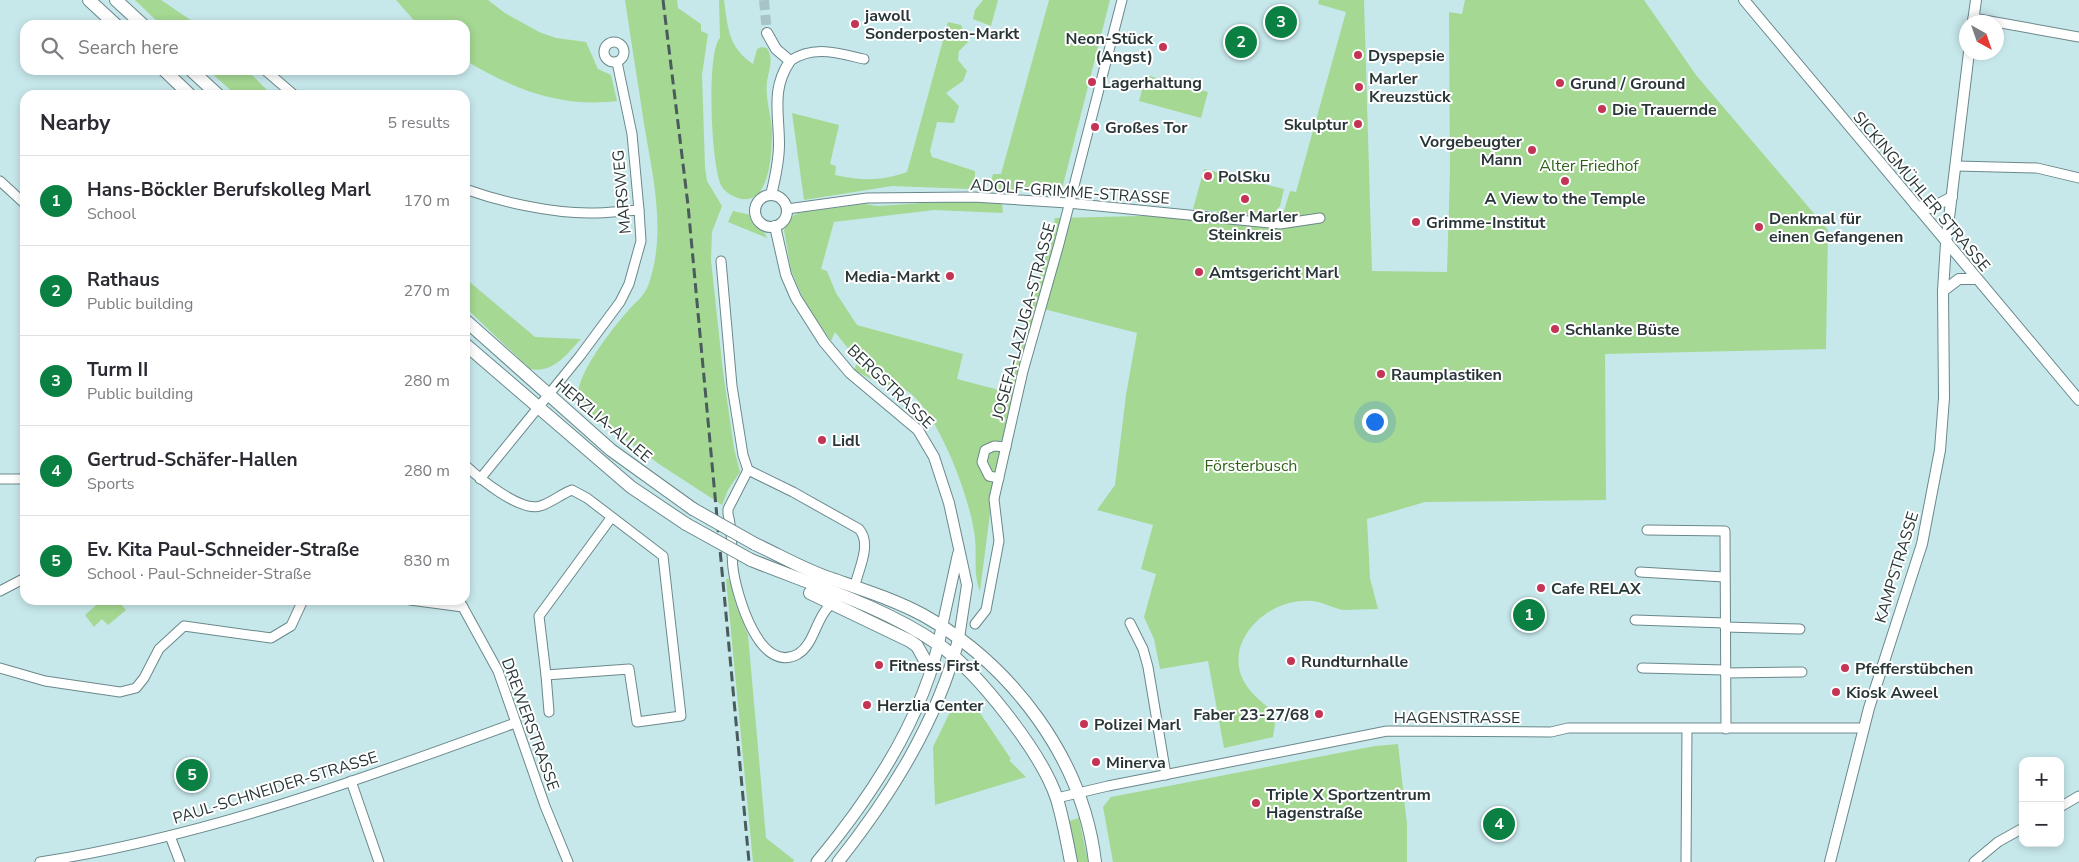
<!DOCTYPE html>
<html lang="en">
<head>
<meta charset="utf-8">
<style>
  :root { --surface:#fff; --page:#f2f2f3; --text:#2b2b33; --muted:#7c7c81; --line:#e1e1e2; --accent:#0b8043 }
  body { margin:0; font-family:"Nunito Sans",sans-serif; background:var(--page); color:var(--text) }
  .controls { position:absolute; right:15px; bottom:15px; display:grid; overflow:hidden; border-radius:10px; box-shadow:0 2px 8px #0003 }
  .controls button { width:45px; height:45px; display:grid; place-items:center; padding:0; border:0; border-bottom:1px solid var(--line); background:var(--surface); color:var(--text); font:25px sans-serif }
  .compass { position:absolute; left:1959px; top:15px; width:45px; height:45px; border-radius:50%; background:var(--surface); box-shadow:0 2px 8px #0003; rotate:140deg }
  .you { position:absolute; left:1374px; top:421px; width:18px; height:18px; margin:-12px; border:4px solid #fff; border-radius:50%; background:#1a73e8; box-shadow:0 0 0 8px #1a73e833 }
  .badge { display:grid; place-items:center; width:32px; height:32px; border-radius:50%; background:var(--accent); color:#fff; font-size:16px; font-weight:700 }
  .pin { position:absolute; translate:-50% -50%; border:2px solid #fff; box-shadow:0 1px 5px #0006 }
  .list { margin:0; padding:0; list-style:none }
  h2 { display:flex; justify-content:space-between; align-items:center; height:65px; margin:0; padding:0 20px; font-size:21px }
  h2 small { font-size:16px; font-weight:400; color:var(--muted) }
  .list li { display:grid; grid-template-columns:32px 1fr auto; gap:15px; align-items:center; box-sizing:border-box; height:90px; padding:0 20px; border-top:1px solid var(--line) }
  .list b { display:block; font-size:19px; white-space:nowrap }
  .list p { margin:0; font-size:16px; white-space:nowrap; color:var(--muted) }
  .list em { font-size:16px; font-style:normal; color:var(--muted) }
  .icon { flex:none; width:28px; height:28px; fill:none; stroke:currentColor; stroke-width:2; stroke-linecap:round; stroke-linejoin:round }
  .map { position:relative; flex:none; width:2079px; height:862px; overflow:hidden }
  .search { position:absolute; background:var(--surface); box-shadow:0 2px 8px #0003; left:20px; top:20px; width:450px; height:55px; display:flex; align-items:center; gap:12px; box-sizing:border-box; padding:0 18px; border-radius:15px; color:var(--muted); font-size:19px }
  .panel { position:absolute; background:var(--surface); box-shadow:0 2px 8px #0003; left:20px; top:90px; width:450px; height:515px; border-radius:15px }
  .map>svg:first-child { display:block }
</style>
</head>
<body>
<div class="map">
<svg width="2079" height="862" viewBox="0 0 2079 862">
  <rect width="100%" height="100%" fill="#c7e8eb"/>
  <g fill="#a5d893">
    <polygon points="135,0 161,0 198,25 161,25"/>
    <path d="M396,0H488L505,13L539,32L556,38L586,42L598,69L611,75L617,101C561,108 512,89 465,60V25H418Z"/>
    <path d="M625,0H677L678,8L701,24V31L708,34L702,75L705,167L707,181L722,206L712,232L711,260L723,372L734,448L740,472L728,490L722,505L659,464L592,415L578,393C580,370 611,330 627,312C634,303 643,298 648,286C667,234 653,177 644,124C638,83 631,41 625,0Z"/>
    <path d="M719,0H724C728,28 728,47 753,64L757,49L761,47L767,48C774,59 769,69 767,81C765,98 771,114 772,130C772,150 771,203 742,199C735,198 726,193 722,187C711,171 706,51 720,38Z"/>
    <polygon points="983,0 998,0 991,26 973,19 975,10"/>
    <polygon points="1049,0 1110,0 1061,193 989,189 993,174 1001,174"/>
    <path d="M1319,0H1364L1372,271L1447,272L1450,172L1449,12L1462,14L1465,0H1644L1696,75L1828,230L1826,349L1605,354L1606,500L1425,502L1367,519L1370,578L1378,609C1367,609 1355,610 1344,610C1335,609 1327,604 1318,602C1284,595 1245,620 1239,653C1235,679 1253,696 1272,710L1275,724L1273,737L1224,748L1208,661L1160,669L1154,639L1144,617L1156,574L1141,569L1153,525L1097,510L1115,485L1126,395L1137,333L1040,308L992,498L980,591C973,574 977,556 975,538C971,500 940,417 910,393C903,387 887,386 878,382C870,379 862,374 854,370L858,361L835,332L831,341L805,303L791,270L784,230L791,217L798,213L865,204L878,206L938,202H1002L1003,213L934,210L834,222L821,269L827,271L836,293L857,325L963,354L957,379L999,390L1001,384L1010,386L1055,218L1185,215L1280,224L1290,191L1296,192L1346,12L1318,4Z"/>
    <path d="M948,22L961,25L968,42L959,51L958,60L967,71L963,81L946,93L959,106L954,123L937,122L930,151L932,157L975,171V185L970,189L892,186L804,200L792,113L839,125L830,164L836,166L835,175C862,181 881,181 907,172Z"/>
    <polygon points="208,70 247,70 272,95 236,95"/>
    <polygon points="1146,75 1208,92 1201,118 1139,101"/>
    <polygon points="1204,169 1284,189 1280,206 1271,217 1193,209"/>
    <path d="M733,211L751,215C755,224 765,230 767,238L728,222Z"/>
    <path d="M465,278L535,337L581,339C567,354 553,374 530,369L465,307Z"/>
    <polygon points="726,579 729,579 736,605 748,635 766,838 794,860 793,862 753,862"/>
    <polygon points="102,600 117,600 126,610 108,625 102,619 94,627 85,615"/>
    <polygon points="967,704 976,707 1011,759 1009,760 1026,777 935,805 933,747 950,712 959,706"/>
    <polygon points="1398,744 1407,824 1407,862 1113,862 1103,807 1111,797 1375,746"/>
    <polygon points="1079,818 1088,862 1077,862 1069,821"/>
  </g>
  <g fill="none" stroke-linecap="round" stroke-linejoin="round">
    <polyline stroke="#a7c4c7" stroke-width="10" stroke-dasharray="10 5" stroke-linecap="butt" points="764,0 767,33"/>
    <g stroke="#6a888b" stroke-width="11">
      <g id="minor">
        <polyline points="1973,18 2079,37"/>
        <circle cx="614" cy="52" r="10"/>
        <path d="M790,61C814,45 837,53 864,59"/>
        <polyline points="265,70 294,95"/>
        <polyline points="1957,166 2037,168 2079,178"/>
        <polyline points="0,181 25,204"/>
        <path d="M465,189C501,202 551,213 589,213C606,213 623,211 639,210"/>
        <polyline points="787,209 867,198 973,197 1068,203 1280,224 1320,218"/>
        <polyline points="721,261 732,386 743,455 748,470"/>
        <path d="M465,465C479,478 520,512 540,506C551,503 561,494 572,490L587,498L663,556L681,716L637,722L629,669L546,675L539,616L611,518"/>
        <polyline points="999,478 989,476 982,462 985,450 994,446 1006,447"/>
        <polyline points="0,479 25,479"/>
        <polyline points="480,479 580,356 620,302 629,284 641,241 639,210 632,134 617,62"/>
        <polyline points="1647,530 1725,531 1726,729"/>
        <polyline points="1640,572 1724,577"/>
        <polyline points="0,591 25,578"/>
        <polyline points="410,600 463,607"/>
        <polyline points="459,600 498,671 545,806 568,862"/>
        <path d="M835,601C815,615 816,643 798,654C759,676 736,593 733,568C731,550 733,531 728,514V509L748,470L793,492L859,529C872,544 859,568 855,585"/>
        <polyline points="1635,620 1725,623"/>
        <polyline points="1130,623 1143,649 1148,667 1166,775"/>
        <polyline points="975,624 986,610 999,541 994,499 1023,371 1059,244 1122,0"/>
        <polyline points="1725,627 1800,629"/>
        <polyline points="0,668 45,681 120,692 136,688 144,678 159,649 184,626 271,638 291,626 303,600"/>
        <polyline points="1642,668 1725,670"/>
        <polyline points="1725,673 1802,672"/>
        <polyline points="546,675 549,712"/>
        <polyline points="351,781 379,862"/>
        <polyline points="1057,798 1108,786 1387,731 1551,732 1568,728 1864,728"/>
        <polyline points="2060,807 2079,796"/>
        <polyline points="170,836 180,862"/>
        <path d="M40,862C203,837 360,780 515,723"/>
        <polyline points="1686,862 1687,729"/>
        <polyline points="1974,862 1998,842 2023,828"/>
      </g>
    </g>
    <g stroke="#6a888b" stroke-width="12">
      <g id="tertiary">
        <polyline points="1744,0 2079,400"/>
        <polyline points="1973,22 1976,0"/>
        <path d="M767,33L776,49L790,61C771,89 779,113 779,144C779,161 775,179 771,195"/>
        <circle cx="771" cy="211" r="16"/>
        <polyline points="1916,206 1931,208 1952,197"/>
        <polyline points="775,226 786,275 796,298 824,342 850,373 918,430 934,457 949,503 967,585 959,638"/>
        <polyline points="1943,291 1959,279 1977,279"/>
        <polyline points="942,627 958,554"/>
        <polyline points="1830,862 1869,708 1922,544 1940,450 1944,398 1943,291 1946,243 1969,52"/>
      </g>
    </g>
    <g stroke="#6a888b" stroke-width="13">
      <g id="secondary">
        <path d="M817,862C872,796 927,713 942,627"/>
        <path d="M838,862C891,795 937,722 959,638"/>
      </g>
    </g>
    <g stroke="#6a888b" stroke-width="14">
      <g id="primary">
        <polyline points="89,0 116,25"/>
        <polyline points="116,0 143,25"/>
        <polyline points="164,70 190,95"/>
        <polyline points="191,70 218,95"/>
        <polyline points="465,320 611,450 693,509"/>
        <polyline points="465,344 631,487 686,524"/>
        <path d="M755,544C781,556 808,572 835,580C864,590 895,600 923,615C1012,665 1083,759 1095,862"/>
        <path d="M751,560C813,585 882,606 938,644C978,672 1042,753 1057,799C1063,819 1067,841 1071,862"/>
        <polyline points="810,593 910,641 917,646 930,669"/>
      </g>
    </g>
    <use href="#minor" stroke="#fff" stroke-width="9"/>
    <use href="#tertiary" stroke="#fff" stroke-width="10"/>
    <use href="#secondary" stroke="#fff" stroke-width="11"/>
    <use href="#primary" stroke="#fff" stroke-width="12"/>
    <polyline stroke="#4a5b5c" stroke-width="3" stroke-dasharray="10 5" stroke-linecap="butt" points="663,0 688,205 749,862"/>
    <g stroke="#6a888b" stroke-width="14" stroke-linecap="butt">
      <g id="primary-bridge">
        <polyline points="693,509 755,544"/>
        <polyline points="686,524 751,560"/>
      </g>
    </g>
    <use href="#primary-bridge" stroke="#fff" stroke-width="12"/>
  </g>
  <g fill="#c43455" stroke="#fff" stroke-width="2">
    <circle cx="855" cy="24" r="5"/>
    <circle cx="1163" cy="47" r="5"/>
    <circle cx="1358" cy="55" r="5"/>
    <circle cx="1092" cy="82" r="5"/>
    <circle cx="1560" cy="83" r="5"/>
    <circle cx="1359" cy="87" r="5"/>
    <circle cx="1602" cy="109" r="5"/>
    <circle cx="1358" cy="124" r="5"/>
    <circle cx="1095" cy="127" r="5"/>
    <circle cx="1532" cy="150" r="5"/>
    <circle cx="1208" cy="176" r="5"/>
    <circle cx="1565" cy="181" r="5"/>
    <circle cx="1245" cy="199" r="5"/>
    <circle cx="1416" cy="222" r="5"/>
    <circle cx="1759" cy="227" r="5"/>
    <circle cx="1199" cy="272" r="5"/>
    <circle cx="950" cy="276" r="5"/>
    <circle cx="1555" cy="329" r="5"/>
    <circle cx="1381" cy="374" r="5"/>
    <circle cx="822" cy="440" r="5"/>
    <circle cx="1541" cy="588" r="5"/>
    <circle cx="1291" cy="661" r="5"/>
    <circle cx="879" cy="665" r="5"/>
    <circle cx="1845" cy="668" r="5"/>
    <circle cx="1836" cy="692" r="5"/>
    <circle cx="867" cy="705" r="5"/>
    <circle cx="1319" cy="714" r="5"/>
    <circle cx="1084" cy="724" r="5"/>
    <circle cx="1096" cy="762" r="5"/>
    <circle cx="1256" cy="803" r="5"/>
  </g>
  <g text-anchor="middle" stroke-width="4" stroke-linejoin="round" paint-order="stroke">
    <g font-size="16" font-weight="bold" fill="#293637" stroke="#fff" text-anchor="start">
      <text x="865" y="21">jawoll<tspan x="865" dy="18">Sonderposten-Markt</tspan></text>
      <text x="1153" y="44" text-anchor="end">Neon-Stück<tspan x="1153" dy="18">(Angst)</tspan></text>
      <text x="1368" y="61">Dyspepsie</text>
      <text x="1369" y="84">Marler<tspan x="1369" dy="18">Kreuzstück</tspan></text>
      <text x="1102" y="88">Lagerhaltung</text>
      <text x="1570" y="89">Grund / Ground</text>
      <text x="1612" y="115">Die Trauernde</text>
      <text x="1348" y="130" text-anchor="end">Skulptur</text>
      <text x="1105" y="133">Großes Tor</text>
      <text x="1522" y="147" text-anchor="end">Vorgebeugter<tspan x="1522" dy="18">Mann</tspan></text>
      <text x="1218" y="182">PolSku</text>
      <text x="1565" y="204" text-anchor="middle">A View to the Temple</text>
      <text x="1245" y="222" text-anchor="middle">Großer Marler<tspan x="1245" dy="18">Steinkreis</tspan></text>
      <text x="1769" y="224">Denkmal für<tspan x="1769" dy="18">einen Gefangenen</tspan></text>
      <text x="1426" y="228">Grimme-Institut</text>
      <text x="1209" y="278">Amtsgericht Marl</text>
      <text x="940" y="282" text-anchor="end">Media-Markt</text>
      <text x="1565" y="335">Schlanke Büste</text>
      <text x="1391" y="380">Raumplastiken</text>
      <text x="832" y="446">Lidl</text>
      <text x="1551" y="594">Cafe RELAX</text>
      <text x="1301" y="667">Rundturnhalle</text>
      <text x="889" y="671">Fitness First</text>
      <text x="1855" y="674">Pfefferstübchen</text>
      <text x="1846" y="698">Kiosk Aweel</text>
      <text x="877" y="711">Herzlia Center</text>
      <text x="1309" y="720" text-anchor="end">Faber 23-27/68</text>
      <text x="1094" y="730">Polizei Marl</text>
      <text x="1106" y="768">Minerva</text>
      <text x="1266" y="800">Triple X Sportzentrum<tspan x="1266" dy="18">Hagenstraße</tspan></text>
    </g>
    <g font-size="16" fill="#2e6317" stroke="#fff">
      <text x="1589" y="171">Alter Friedhof</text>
      <text x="1251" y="471">Försterbusch</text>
    </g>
    <g font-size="16" fill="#293637" stroke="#fff">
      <text transform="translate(1070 191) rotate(4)" y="6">ADOLF-GRIMME-STRASSE</text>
      <text transform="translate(1922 191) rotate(50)" y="6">SICKINGMÜHLER STRASSE</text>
      <text transform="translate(621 192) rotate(-95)" y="6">MARSWEG</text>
      <text transform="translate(1023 321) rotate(-75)" y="6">JOSEFA-LAZUGA-STRASSE</text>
      <text transform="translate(891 386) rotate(44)" y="6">BERGSTRASSE</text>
      <text transform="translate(604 420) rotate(40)" y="6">HERZLIA-ALLEE</text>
      <text transform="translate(1896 567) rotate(-73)" y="6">KAMPSTRASSE</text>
      <text x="1457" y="723">HAGENSTRASSE</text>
      <text transform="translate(531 724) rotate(70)" y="6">DREWERSTRASSE</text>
      <text transform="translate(275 787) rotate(-17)" y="6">PAUL-SCHNEIDER-STRASSE</text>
    </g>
  </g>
</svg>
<div class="controls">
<button>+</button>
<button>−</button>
</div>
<svg class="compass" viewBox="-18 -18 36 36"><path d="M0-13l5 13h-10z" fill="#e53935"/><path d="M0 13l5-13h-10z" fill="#7c7c81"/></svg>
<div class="you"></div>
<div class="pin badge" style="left:1529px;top:615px">1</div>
<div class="pin badge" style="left:1241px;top:42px">2</div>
<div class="pin badge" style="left:1281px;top:22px">3</div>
<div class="pin badge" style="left:1499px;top:824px">4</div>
<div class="pin badge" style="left:192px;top:775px">5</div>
<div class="search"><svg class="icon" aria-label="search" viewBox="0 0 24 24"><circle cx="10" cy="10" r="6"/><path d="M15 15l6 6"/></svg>Search here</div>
<section class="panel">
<h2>Nearby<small>5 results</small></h2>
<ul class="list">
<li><span class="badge">1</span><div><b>Hans-Böckler Berufskolleg Marl</b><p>School</p></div><em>170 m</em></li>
<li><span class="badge">2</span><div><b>Rathaus</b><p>Public building</p></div><em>270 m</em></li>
<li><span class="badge">3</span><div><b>Turm II</b><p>Public building</p></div><em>280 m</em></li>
<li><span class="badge">4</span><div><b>Gertrud-Schäfer-Hallen</b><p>Sports</p></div><em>280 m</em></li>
<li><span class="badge">5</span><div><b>Ev. Kita Paul-Schneider-Straße</b><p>School · Paul-Schneider-Straße</p></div><em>830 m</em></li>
</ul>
</section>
</div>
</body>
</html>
